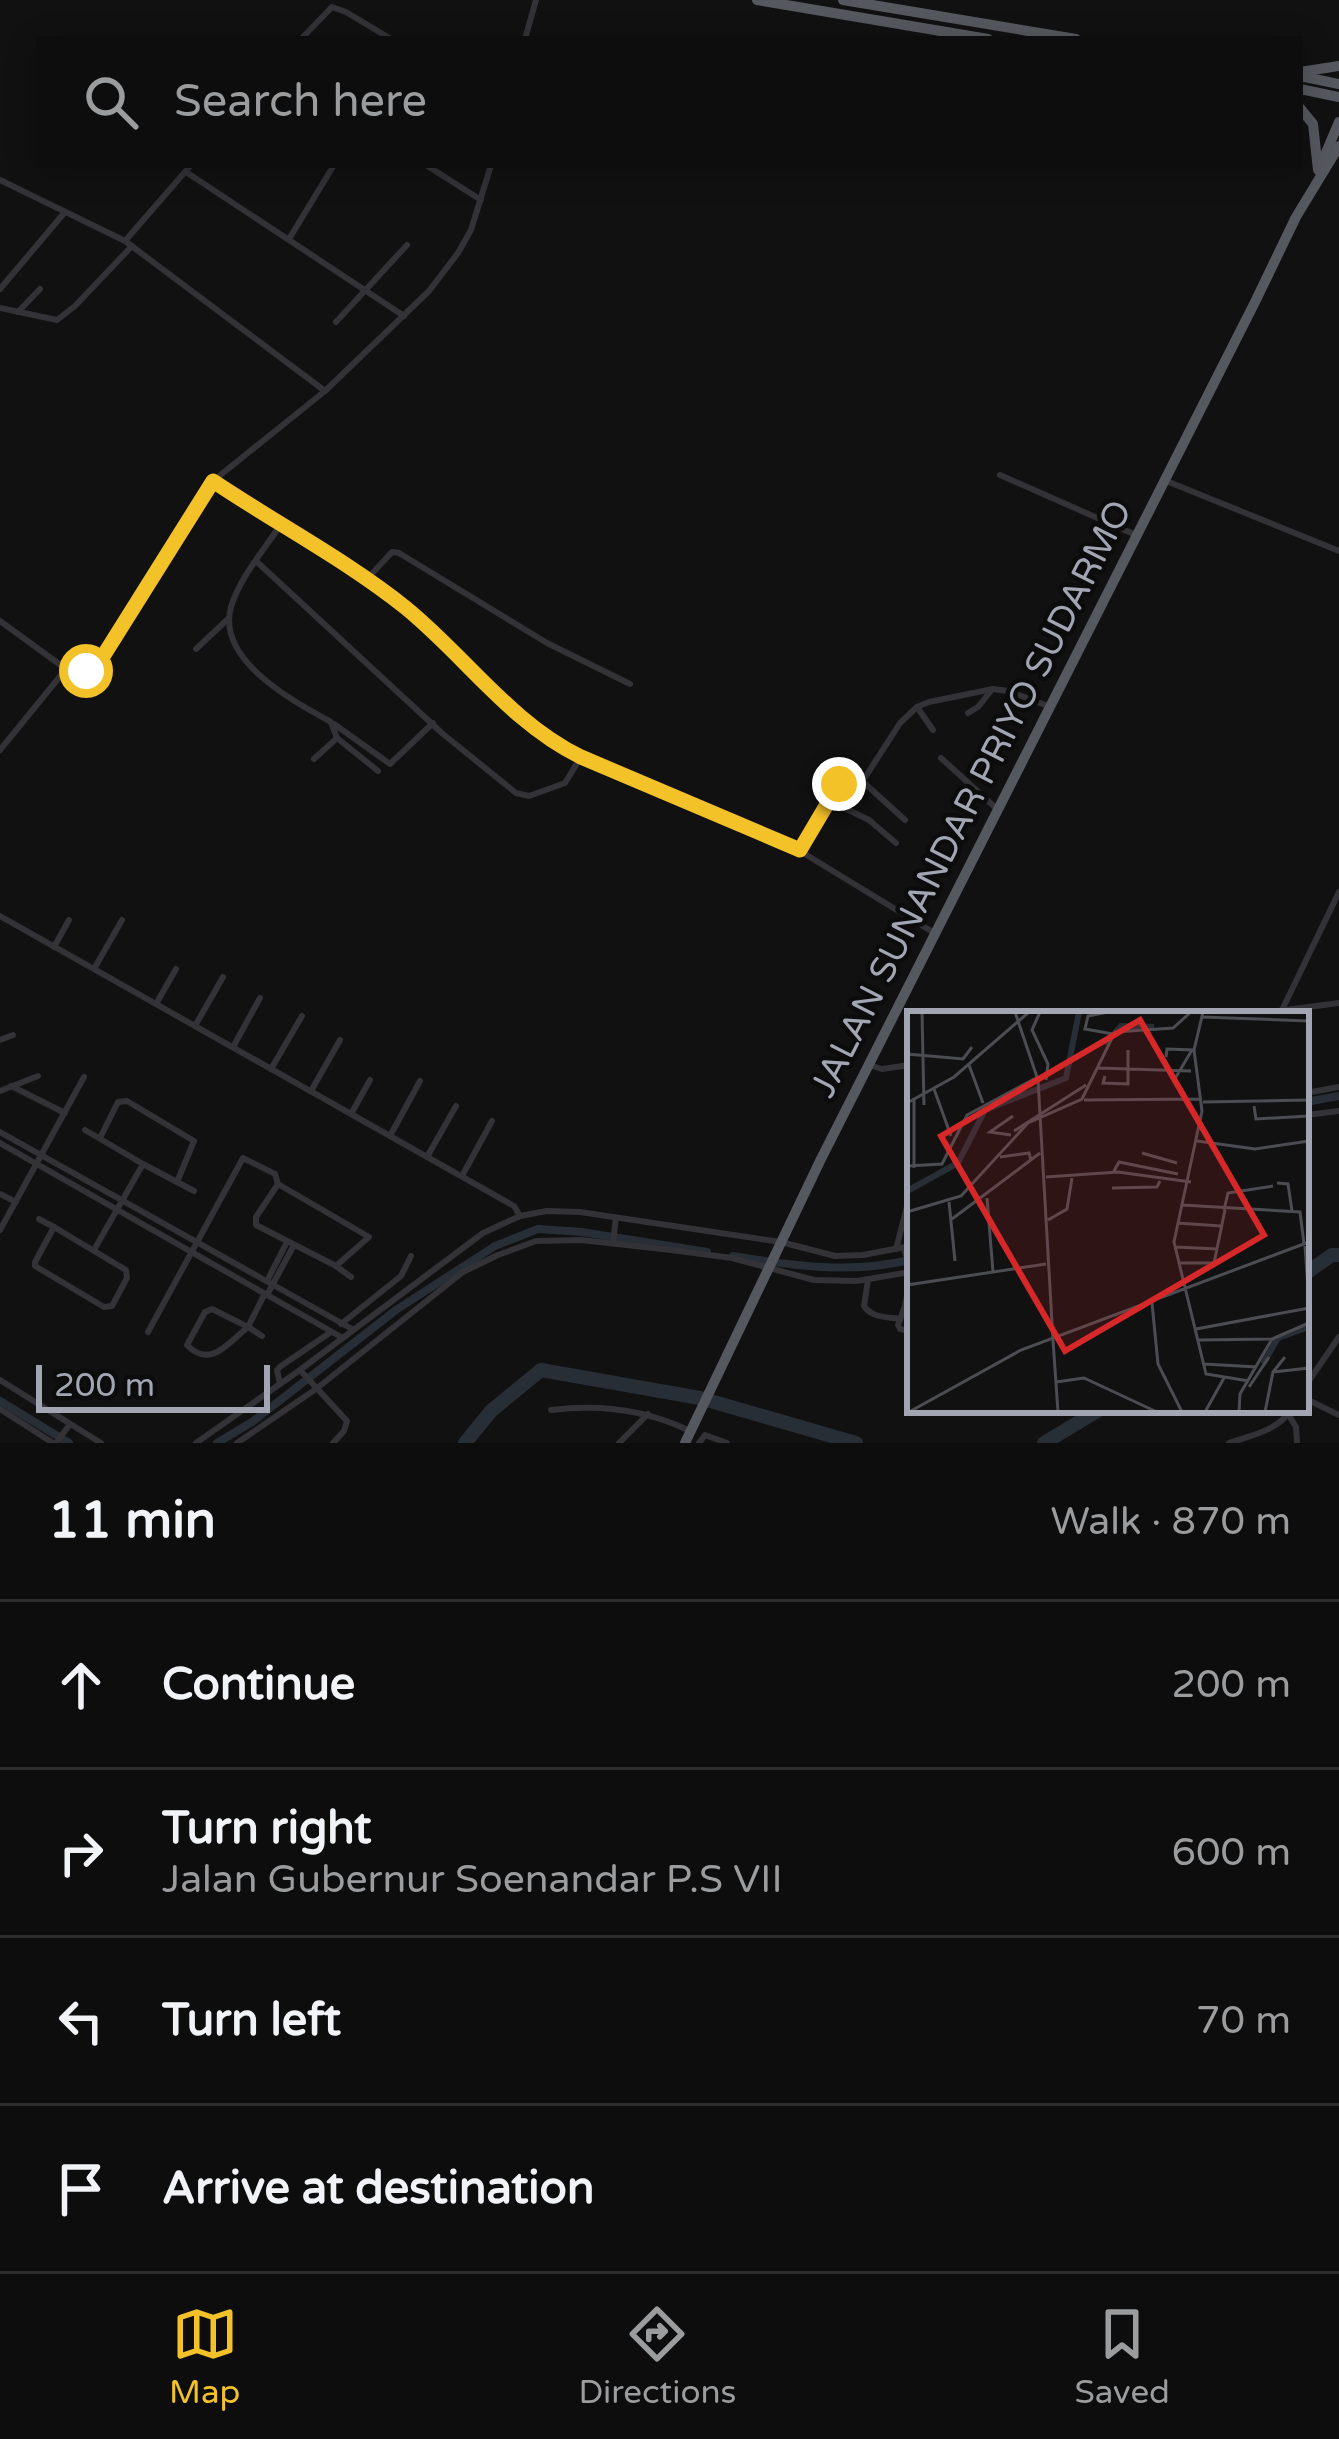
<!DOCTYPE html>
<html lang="en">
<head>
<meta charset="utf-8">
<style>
  :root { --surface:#0d0d0e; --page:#161617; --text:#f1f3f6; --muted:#9a9c9e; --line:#2d2d2e; --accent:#f3c128 }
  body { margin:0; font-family:"Varela Round",sans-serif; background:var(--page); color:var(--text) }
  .scale { position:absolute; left:36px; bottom:30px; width:234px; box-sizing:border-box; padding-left:12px; border:6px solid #a2a6b3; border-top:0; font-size:33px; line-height:42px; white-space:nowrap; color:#a2a6b3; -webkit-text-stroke:9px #0c0c0d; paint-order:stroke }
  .stop { position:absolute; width:36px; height:36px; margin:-27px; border:9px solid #f3c128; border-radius:50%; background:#fff }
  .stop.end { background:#f3c128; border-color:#fff; box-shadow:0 3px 12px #0008 }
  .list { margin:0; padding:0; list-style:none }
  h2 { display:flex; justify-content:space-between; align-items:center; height:156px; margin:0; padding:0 48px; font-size:51px }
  h2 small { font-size:39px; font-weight:400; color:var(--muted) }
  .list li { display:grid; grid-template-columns:78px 1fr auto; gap:36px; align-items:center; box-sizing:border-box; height:168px; padding:0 48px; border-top:3px solid var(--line) }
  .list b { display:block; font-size:45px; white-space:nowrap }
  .list p { margin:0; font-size:39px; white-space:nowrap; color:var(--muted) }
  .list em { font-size:39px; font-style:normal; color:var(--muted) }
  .icon { flex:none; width:66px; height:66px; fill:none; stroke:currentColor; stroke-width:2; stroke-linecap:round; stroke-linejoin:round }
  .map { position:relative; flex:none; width:1339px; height:1443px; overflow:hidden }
  .search { position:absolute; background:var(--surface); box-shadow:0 6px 30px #0003; left:36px; right:36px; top:36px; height:132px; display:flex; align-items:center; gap:30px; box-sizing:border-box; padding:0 42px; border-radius:0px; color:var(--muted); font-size:45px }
  .sheet { height:828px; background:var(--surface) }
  nav { display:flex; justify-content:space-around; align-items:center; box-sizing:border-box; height:168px; border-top:3px solid var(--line); background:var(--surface); font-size:33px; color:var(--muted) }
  nav a { display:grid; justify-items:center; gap:6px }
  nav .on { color:var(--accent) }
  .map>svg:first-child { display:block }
</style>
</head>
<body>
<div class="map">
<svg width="1339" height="1443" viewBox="0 0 1339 1443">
  <rect width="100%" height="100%" fill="#111112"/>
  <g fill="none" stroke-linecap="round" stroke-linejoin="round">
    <g stroke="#272e36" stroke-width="8">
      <polyline points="1306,1102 1339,1096"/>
      <path d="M733,1256C794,1266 850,1274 910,1260"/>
      <polyline points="0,1401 69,1443"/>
      <polyline points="217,1443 252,1422 396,1310 495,1246 538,1229 582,1232 707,1252"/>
    </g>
    <g stroke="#272e36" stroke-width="14">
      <polyline points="1306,1273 1332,1255 1339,1255"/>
      <polyline points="465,1443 491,1411 541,1370 700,1398 856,1443"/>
      <polyline points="1044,1443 1099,1410"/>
    </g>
    <g stroke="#323237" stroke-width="6">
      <polyline points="301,39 332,7 346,12 391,39"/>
      <polyline points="525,39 536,0"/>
      <polyline points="426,165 481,200"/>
      <polyline points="186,172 404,316"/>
      <polyline points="0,180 125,241 325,391"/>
      <polyline points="289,239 334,165"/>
      <polyline points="125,241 191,165"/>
      <polyline points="0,289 65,212"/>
      <polyline points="0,308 57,320 75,306 132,246"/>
      <polyline points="18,312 40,289"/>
      <polyline points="336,322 407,245"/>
      <polyline points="1000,475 1136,535"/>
      <polyline points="1164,480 1339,551"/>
      <path d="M213,481C277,523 346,560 405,608C457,650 498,707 554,744L800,851L936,934"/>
      <path d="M281,524C264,550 240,577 231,607C216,660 293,701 331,722L337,738L378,771"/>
      <polyline points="256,561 443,734 516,793 529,796 565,783 581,757"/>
      <polyline points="367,579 392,552 399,553 547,643 630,684"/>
      <polyline points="0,621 66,669"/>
      <polyline points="196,649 229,618"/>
      <polyline points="917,707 933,730"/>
      <polyline points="968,713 978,707 990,692"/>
      <polyline points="334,724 390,764 433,723"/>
      <polyline points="0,750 66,669 86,672 93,670 213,481 325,391 429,291 458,253 471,230 491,165"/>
      <polyline points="941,758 997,809"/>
      <polyline points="314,759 337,738"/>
      <polyline points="861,780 905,820"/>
      <polyline points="830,801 869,820 896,843"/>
      <polyline points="800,851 839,784 845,779 861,780 866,776 900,723 917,707 929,702 993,689 1008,691 1048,706"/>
      <polyline points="0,916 514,1206 520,1216"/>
      <polyline points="54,947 69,920"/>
      <polyline points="94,969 122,920"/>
      <polyline points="156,1004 176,969"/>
      <polyline points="1282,1010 1339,892"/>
      <polyline points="1254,1014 1339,1003"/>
      <polyline points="195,1026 223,977"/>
      <polyline points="0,1040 13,1035"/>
      <polyline points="233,1047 260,998"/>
      <polyline points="869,1065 882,1069 910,1065"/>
      <polyline points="271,1069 302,1016"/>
      <polyline points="11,1086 65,1113"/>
      <polyline points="0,1091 38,1076"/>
      <polyline points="311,1091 340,1040"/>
      <polyline points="1306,1093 1339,1087"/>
      <polyline points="351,1114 370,1080"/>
      <polyline points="1306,1115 1339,1111"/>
      <polyline points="85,1130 143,1164 94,1250"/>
      <polyline points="0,1132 352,1329"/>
      <polyline points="390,1136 420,1081"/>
      <polyline points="100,1138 118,1102 127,1101 194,1141 177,1182 194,1191"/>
      <polyline points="0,1143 341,1337"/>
      <polyline points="427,1157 456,1106"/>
      <polyline points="143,1164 177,1182"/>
      <polyline points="462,1176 492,1121"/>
      <polyline points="278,1184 256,1217 256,1225 336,1266 351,1277"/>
      <polyline points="0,1194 16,1202"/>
      <polyline points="39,1219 54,1227"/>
      <polygon points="54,1227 126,1270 127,1278 112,1306 104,1307 35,1266 35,1262"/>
      <polyline points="0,1230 84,1077"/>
      <polyline points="613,1242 616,1218"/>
      <polyline points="904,1248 910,1270"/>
      <polyline points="896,1249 910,1195"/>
      <polyline points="910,1279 905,1306 898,1325 900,1329 910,1331"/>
      <path d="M868,1280L864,1306C872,1318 887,1317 900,1319"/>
      <polyline points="267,1281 287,1242"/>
      <polyline points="267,1295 294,1245"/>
      <path d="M212,1309L248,1327C227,1344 210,1369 187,1345L205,1312Z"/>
      <polyline points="341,1324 401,1276 411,1256"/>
      <polyline points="148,1332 243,1158 275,1174 278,1184 369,1237 336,1266"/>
      <polyline points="262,1336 248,1327 264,1295"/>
      <polyline points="300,1370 347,1421 344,1431 333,1443"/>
      <polyline points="0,1380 101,1443"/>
      <polyline points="280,1384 277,1370 281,1366 331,1332"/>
      <polyline points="1306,1385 1339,1337"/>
      <polyline points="1306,1399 1339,1415"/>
      <polyline points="0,1409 53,1443"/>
      <path d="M551,1410C599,1404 647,1410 690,1431"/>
      <polyline points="1288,1414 1296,1427 1297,1443"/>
      <polyline points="56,1443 70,1424"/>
      <polyline points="196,1443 300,1370 483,1233 520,1216 547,1211 580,1212 781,1242 835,1256 863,1255 910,1246"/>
      <polyline points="237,1443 316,1389 463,1272 498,1255 536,1241 581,1240 671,1250 732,1258 814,1280 857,1281 910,1272"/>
      <polyline points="619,1443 648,1414"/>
      <polyline points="699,1443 705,1435 727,1443"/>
      <path d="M1229,1443C1252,1435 1277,1431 1291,1410"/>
    </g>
    <g stroke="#56585f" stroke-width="10">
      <polyline points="757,0 988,39"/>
      <polyline points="843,0 1076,39"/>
      <polyline points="1300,72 1339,66"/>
      <polyline points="1300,76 1339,84"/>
      <polyline points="1300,89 1339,97"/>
      <polyline points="1300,108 1313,124 1318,170"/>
      <polyline points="1319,169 1339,122"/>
      <polyline points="685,1443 821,1159 1255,302 1296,217 1339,146"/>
    </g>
  </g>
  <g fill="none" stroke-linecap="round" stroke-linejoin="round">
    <path stroke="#f3c128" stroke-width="15" d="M86,671L93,670L102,658L213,481C277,524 346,560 406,608C466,657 511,723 581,757L800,850L839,784"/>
  </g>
  <g text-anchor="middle" stroke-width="9" stroke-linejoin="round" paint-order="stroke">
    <g font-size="36" fill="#a2a6b3" stroke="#0c0c0d">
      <text transform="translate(970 798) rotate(-63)" y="13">JALAN SUNANDAR PRIYO SUDARMO</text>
    </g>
  </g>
  <g transform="translate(907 1011)">
    <rect width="402" height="402" fill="#111112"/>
    <path fill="none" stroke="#272e36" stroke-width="6" d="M198,33L214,15L247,16M0,180L51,152L78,99L159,67L172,1M356,353L371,327L402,316"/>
    <path fill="none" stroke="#4b4d52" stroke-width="3" d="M15,1L17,94M108,1L131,69L146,329M133,1L125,19L141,53L139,69M201,1L181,5L178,18L206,23M296,1L287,39L295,100L267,231L299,363L342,370M295,6L402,10M0,43L56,48L65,36M259,46L260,38L285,39L266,71M62,54L76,92M191,57L284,60M198,65L196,72L221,73V39M27,78L44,125M177,89L293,88M296,91L402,89M0,92L47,66L122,1M347,95L349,108L402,105M107,120L179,74M104,124L83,121L106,105M290,130L348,138L402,130M235,142L270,152M93,146L122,142L124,149M0,155L35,153L60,104L129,67M7,157V89M206,162L212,151L271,163M139,166L211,161L284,171M370,172L381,173L385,200M205,177L250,176L253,170M80,187L86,261M42,191L48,250M275,194L393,201L397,233M317,199L321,182L366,175M0,201L54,185L121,112L175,88L208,21L266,17L284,1M45,208L133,142M141,209L160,198L165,167M270,212L314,215M398,235L402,292M269,236L310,238M273,252H307L318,199M0,274L139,253M245,292L251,353L275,401M289,318L402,297M146,329L151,401M291,329L365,328M297,353L350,356M366,361L402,357M149,371L177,367L250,401M342,376L362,346M2,401L114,339L402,231M298,401L317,367M332,401L333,383L365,328L402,312M358,401L366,361L378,346"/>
    <path fill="#d62828" fill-opacity="0.15" stroke="#d62828" stroke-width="6" d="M233,9L357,224L158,340L34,125Z"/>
    <rect width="402" height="402" fill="none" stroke="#a2a6b3" stroke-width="6"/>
  </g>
</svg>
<div class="scale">200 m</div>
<div class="stop" style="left:86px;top:671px"></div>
<div class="stop end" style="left:839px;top:784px"></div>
<div class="search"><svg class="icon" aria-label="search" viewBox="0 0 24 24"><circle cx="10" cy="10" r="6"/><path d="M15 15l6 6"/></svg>Search here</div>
</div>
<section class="sheet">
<h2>11 min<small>Walk · 870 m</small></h2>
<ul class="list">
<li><svg class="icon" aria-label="ahead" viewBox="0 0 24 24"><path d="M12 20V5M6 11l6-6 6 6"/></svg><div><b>Continue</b></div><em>200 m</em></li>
<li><svg class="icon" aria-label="right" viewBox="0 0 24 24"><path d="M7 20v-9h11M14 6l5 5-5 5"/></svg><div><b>Turn right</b><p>Jalan Gubernur Soenandar P.S VII</p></div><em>600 m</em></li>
<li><svg class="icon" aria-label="left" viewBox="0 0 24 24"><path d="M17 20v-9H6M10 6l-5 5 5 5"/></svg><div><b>Turn left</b></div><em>70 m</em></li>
<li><svg class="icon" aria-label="arrive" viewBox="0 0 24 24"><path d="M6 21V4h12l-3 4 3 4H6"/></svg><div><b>Arrive at destination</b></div></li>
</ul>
</section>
<nav>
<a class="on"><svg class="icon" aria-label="map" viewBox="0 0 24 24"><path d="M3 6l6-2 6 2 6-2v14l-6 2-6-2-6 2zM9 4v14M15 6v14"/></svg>Map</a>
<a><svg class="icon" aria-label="directions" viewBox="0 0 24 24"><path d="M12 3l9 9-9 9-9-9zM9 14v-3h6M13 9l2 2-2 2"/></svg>Directions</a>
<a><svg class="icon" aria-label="saved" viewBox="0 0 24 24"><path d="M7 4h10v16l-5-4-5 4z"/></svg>Saved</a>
</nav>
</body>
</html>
